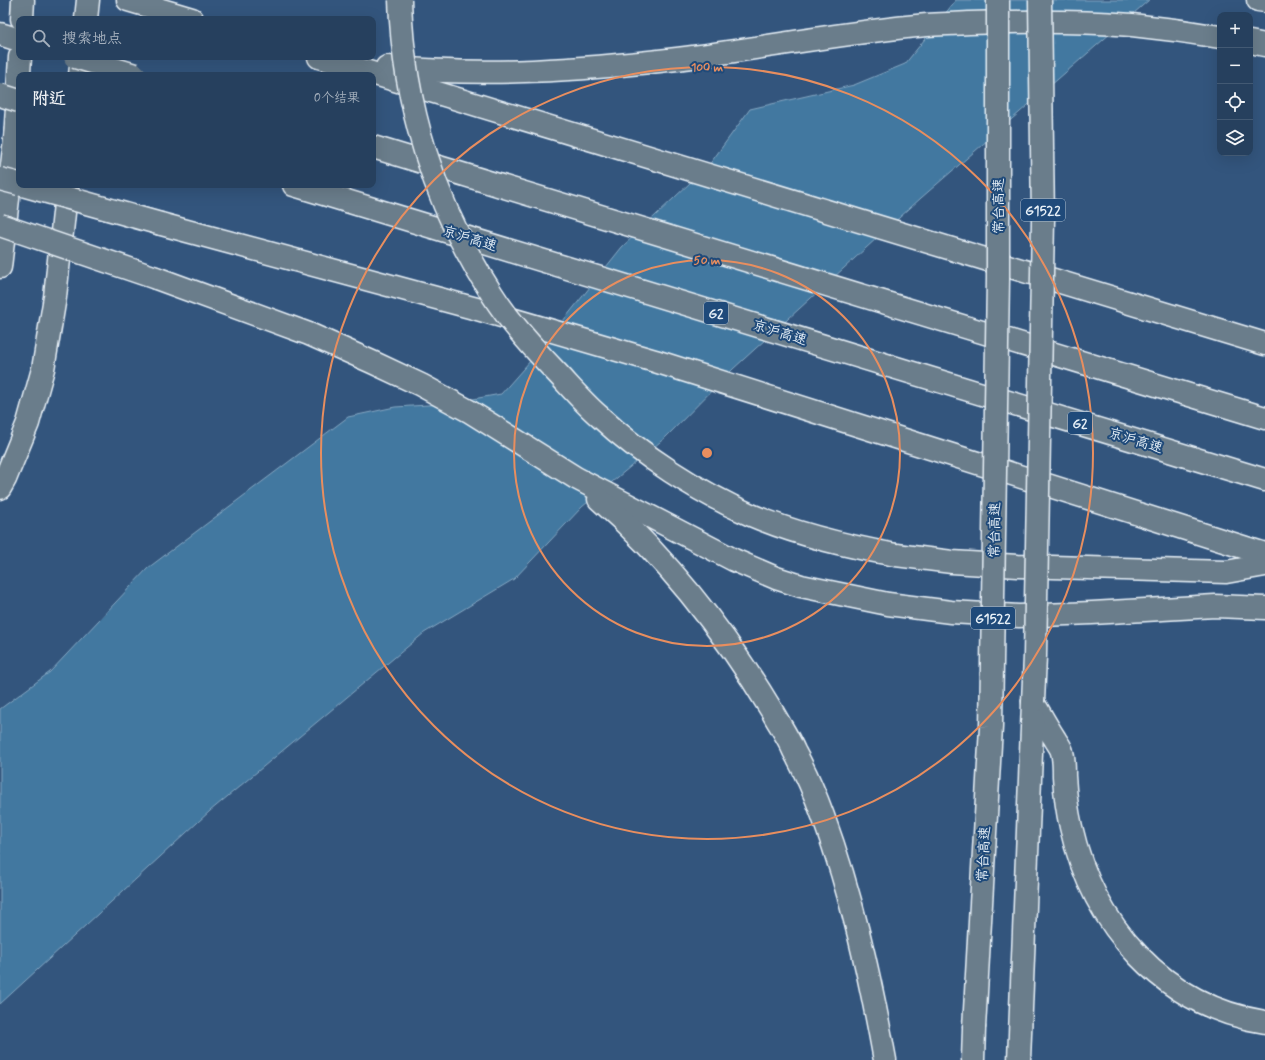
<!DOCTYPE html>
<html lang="zh">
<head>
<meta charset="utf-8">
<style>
  :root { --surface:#26405e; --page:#324b67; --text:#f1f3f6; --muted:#a4afbc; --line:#425973 }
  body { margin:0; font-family:Mynerve,"LXGW WenKai TC",sans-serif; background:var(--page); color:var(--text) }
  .controls { position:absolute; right:12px; top:12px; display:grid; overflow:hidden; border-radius:8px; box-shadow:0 4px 16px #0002 }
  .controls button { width:36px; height:36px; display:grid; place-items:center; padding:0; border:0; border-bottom:1px solid var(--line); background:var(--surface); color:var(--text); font:20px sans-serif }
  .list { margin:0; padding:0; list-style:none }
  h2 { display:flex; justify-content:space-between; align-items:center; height:52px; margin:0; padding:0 16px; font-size:17px }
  h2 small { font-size:13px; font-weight:400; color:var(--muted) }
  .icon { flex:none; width:22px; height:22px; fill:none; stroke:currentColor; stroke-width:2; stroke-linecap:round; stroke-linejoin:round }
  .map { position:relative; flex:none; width:1265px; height:1060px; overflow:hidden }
  .search { position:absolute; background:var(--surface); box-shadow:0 4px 16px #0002; left:16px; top:16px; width:360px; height:44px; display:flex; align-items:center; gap:10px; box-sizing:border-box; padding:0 14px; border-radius:8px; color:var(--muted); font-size:15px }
  .panel { position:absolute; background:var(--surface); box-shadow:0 4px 16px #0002; left:16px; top:72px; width:360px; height:116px; border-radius:8px }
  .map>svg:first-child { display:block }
</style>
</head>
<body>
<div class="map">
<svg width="1265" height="1060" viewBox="0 0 1265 1060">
  <rect width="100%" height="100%" fill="#33557d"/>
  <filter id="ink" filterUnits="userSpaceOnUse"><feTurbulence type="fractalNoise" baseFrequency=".025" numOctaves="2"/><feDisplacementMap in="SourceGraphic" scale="8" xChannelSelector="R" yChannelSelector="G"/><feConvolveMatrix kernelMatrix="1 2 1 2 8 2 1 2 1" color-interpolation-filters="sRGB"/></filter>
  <g filter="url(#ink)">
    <polygon fill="#4378a0" stroke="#85a8c3" points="956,0 1149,0 921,198 733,369 666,437 582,507 514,579 424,633 210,811 0,1004 0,709 50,672 148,568 348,417 395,407 445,404 501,394 539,351 622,247 709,165 750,109 854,85 905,64"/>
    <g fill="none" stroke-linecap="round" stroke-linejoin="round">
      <g stroke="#e8f1f8" stroke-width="25">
        <g id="major">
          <polyline points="86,19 88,0"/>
          <polyline points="80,75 82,57"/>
          <polyline points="0,267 17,122"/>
          <polyline points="0,488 5,479 28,423 43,369 55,297 67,185"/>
        </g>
      </g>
      <g stroke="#e8f1f8" stroke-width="25">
        <g id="highway">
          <polyline points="128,0 192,19"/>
          <polyline points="1258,0 1265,1"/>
          <polyline points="22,19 23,0"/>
          <polyline points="0,34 19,40"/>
          <polyline points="1250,42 1265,45"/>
          <polyline points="319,57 1265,344"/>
          <path d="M387,67C484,77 581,70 677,59C760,49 843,32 927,25C940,24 955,24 969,23C1023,21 1078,21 1132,25C1162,28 1191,32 1220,37"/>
          <polyline points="15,140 20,57"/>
          <polyline points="373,147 1265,418"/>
          <polyline points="294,185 1265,480"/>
          <polyline points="161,224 477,309 655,361 1265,554"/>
          <polyline points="156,278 309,334 372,362 421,385 469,411 576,478 734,560 776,578 801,586 888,604 951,612 1019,616 1092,613 1215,606 1265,608"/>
          <path d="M599,499C668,559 725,633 772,711C779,724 788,737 794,751C805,771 815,794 823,816C852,895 870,977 885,1060"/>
          <polyline points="896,555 952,562 1018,566 1226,572 1265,565"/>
          <path d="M1033,702C1040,714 1047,727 1055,739C1057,743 1061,747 1062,752C1064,759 1064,768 1064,776C1065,793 1067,810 1071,827C1093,925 1163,1006 1265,1022"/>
          <polyline points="973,1060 974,1028"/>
          <polyline points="1019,1060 1033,702"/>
        </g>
      </g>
      <use href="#major" stroke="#6b7d8b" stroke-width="22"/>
      <use href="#highway" stroke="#6b7d8b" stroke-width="22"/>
      <g stroke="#e8f1f8" stroke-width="25" stroke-linecap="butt">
        <g id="highway-bridge">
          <path d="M400,0C403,104 435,207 492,294C511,324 535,350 559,375C572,389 585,404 599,416C641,455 698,492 751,515C798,535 846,546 896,555"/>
          <polyline points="75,57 135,75"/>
          <polyline points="0,95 19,101"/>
          <polyline points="0,179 19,184"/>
          <polyline points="22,185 161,224"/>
          <polyline points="0,225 156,278"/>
          <polyline points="1033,702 1035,656 1043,220 1040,0"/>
          <polyline points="974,1028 991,727 998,279 998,0"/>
        </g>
      </g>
      <use href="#highway-bridge" stroke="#6b7d8b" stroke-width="22"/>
    </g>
  </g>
  <g fill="none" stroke="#e88e5f" stroke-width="2">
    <circle cx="707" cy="453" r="193"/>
    <circle cx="707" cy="453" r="386"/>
  </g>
  <g text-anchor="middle" stroke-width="4" stroke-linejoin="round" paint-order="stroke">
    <g fill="#1f4a7a" stroke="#acbfd2" stroke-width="1">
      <rect x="1021" y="199" width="44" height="22" rx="3"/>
      <rect x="704" y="302" width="24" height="22" rx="3"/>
      <rect x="1068" y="412" width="24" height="22" rx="3"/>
      <rect x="971" y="607" width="44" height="22" rx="3"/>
    </g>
    <g font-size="13" font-weight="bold" fill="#e8f1f8">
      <text x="1043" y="215">G1522</text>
      <text x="716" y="318">G2</text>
      <text x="1080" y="428">G2</text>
      <text x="993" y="623">G1522</text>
    </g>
    <g font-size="14" fill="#e8f1f8" stroke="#1f4a7a">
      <text transform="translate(998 206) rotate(-90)" y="5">常台高速</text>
      <text transform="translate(470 238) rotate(17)" y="5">京沪高速</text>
      <text transform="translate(780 332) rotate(17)" y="5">京沪高速</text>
      <text transform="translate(1136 440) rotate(17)" y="5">京沪高速</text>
      <text transform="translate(994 530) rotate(-89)" y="5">常台高速</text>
      <text transform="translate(983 854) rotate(-87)" y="5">常台高速</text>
    </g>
  </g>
  <circle cx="707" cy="453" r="6" fill="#e88e5f" stroke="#1f4a7a" stroke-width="2"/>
  <g font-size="12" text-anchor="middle" font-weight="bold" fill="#e88e5f" stroke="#1f4a7a" stroke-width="4" stroke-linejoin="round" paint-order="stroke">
    <text x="707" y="71">100 m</text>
    <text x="707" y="264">50 m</text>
  </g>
</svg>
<div class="controls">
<button>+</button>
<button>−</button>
<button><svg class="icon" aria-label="locate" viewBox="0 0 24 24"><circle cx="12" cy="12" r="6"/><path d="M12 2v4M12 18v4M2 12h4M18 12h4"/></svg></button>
<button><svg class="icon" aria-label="layers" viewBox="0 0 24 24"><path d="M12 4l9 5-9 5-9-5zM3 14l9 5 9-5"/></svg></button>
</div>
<div class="search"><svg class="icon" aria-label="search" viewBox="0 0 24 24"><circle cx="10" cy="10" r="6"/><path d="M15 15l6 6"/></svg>搜索地点</div>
<section class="panel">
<h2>附近<small>0个结果</small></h2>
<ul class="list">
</ul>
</section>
</div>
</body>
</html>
